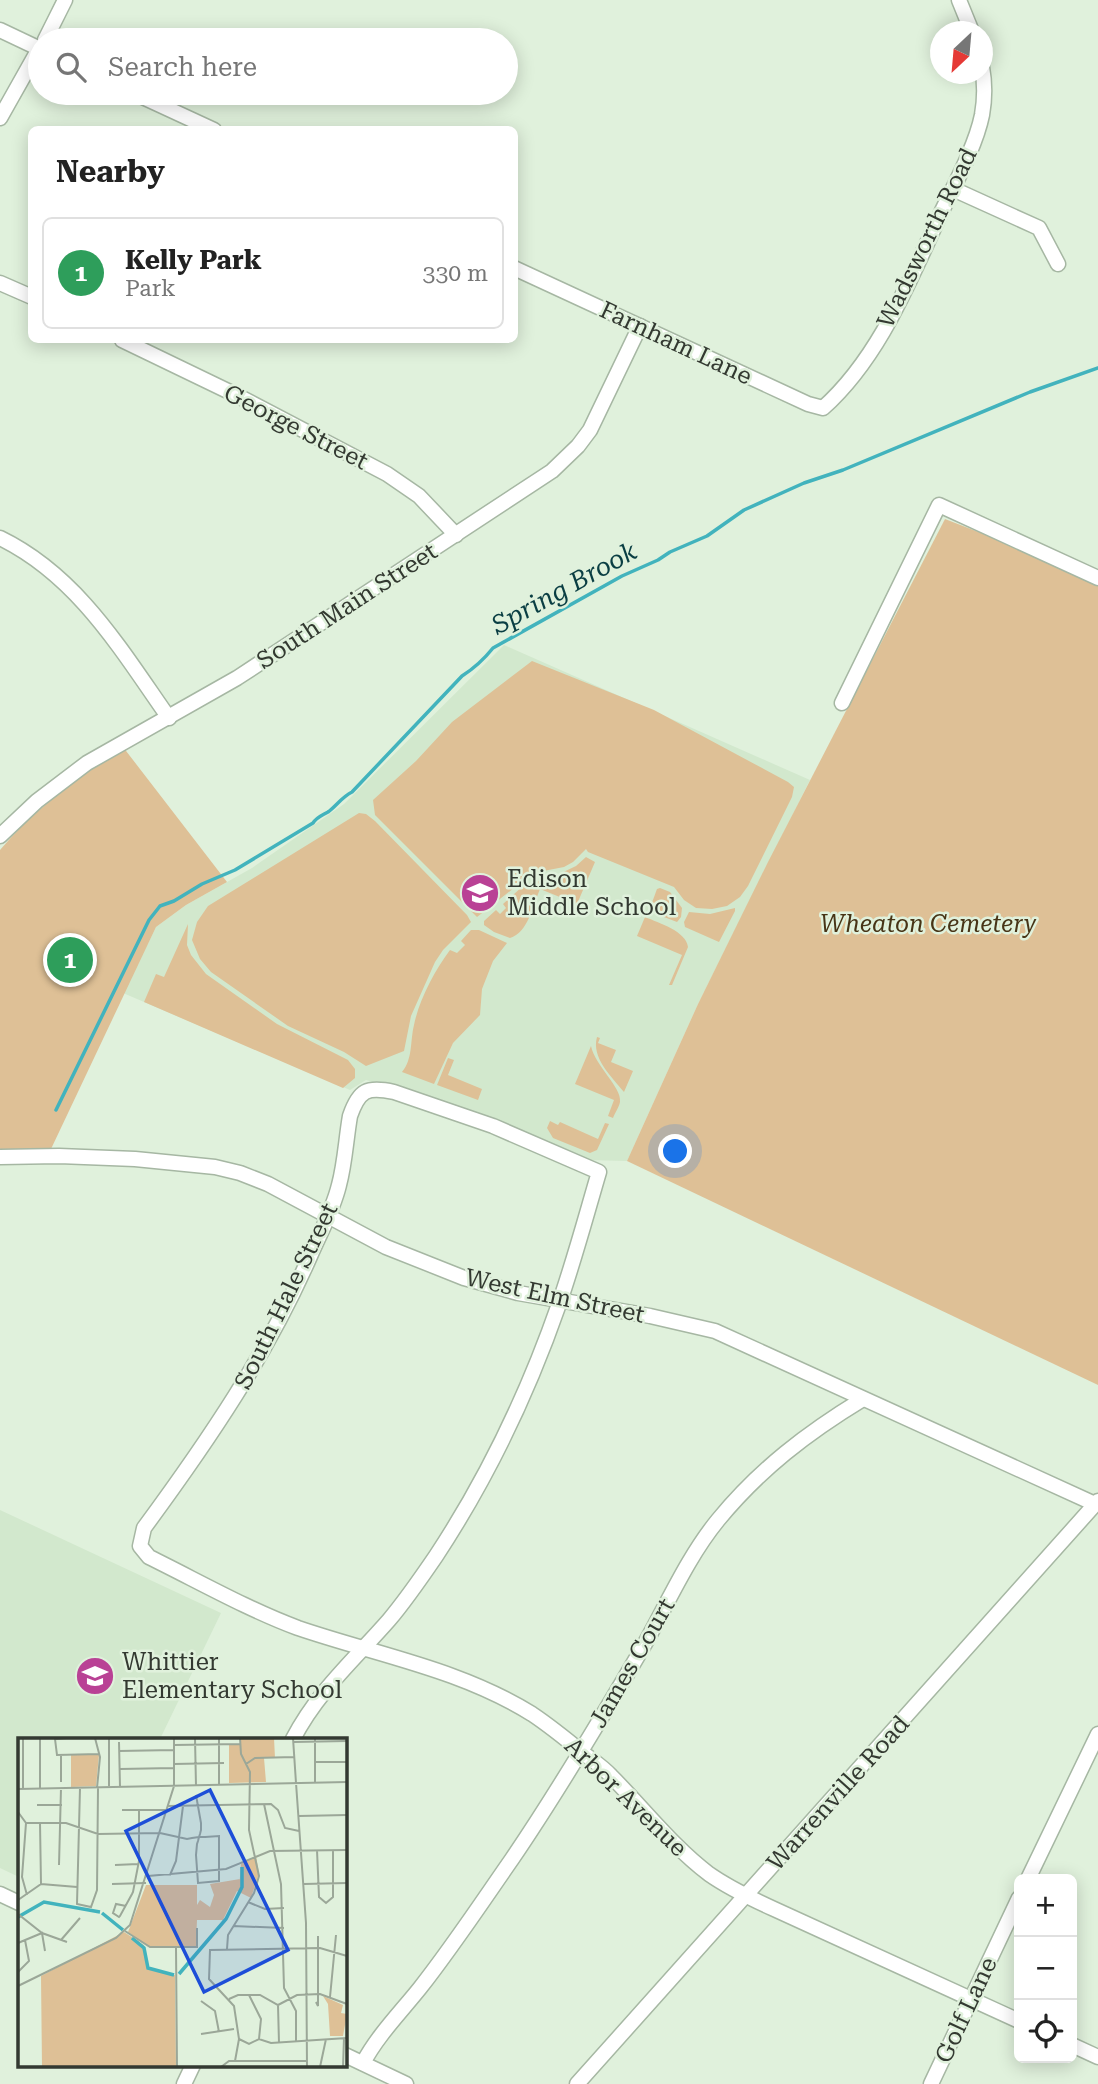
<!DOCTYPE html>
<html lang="en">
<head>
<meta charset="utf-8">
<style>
  :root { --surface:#fff; --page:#f6f6f6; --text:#222; --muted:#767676; --line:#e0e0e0; --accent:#1a73e8 }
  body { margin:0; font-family:"Roboto Serif",serif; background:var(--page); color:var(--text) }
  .controls { position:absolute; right:21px; bottom:21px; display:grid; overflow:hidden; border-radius:10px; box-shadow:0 4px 18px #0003 }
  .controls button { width:63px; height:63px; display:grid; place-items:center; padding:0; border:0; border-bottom:2px solid var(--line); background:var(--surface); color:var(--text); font:35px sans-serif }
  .compass { position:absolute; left:930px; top:21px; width:63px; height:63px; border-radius:50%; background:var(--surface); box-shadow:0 4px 18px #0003; rotate:206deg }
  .you { position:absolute; left:676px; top:1152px; width:24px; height:24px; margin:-18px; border:5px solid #fff; border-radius:50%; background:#1a73e8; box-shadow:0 0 0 10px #1a73e833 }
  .badge { display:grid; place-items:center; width:46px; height:46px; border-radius:50%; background:var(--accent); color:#fff; font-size:23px; font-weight:700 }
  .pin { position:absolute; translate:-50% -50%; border:4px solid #fff; box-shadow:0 2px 7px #0006 }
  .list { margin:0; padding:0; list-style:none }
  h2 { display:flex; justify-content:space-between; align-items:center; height:91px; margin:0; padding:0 28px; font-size:30px }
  h2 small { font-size:23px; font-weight:400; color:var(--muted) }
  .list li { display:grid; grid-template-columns:46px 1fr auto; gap:21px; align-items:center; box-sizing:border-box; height:112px; margin:0 14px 14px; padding:0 14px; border:2px solid var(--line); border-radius:10px }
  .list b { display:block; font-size:26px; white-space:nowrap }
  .list p { margin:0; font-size:23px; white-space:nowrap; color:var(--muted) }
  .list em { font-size:23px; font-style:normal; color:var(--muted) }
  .icon { flex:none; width:38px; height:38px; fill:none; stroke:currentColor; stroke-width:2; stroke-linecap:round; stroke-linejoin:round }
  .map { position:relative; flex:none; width:1098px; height:2084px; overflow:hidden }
  .search { position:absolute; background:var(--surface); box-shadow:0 4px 18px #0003; left:28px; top:28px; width:490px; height:77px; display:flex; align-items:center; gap:18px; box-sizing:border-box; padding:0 24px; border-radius:38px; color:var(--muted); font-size:26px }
  .panel { position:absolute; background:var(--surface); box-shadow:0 4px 18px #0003; left:28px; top:126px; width:490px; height:217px; border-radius:10px }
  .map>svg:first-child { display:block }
</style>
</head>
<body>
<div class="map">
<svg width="1098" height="2084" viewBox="0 0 1098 2084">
  <rect width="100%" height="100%" fill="#e0f1dc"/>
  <g fill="#d2e8cd">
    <polygon points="504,645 810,780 698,1004 627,1161 587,1160 482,1116 366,1080 350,1090 123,993 156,927 186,905 252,868 344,804"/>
    <polygon points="0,1510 221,1613 160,1739 19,1739 19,1877 0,1868"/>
  </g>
  <g fill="#dec096">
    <polygon points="945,519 1017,547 1098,585 1098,1385 627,1161 698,1004 768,862"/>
    <polygon points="532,661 654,710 788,782 794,787 792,797 748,886 740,897 727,906 712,909 696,908 684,900 674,887 588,852 586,849 573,862 564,867 533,873 477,917 375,815 373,800 416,761 452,722"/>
    <path d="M123,747L227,882L186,905L156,927L51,1149L0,1150V850C35,808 79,778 123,747Z"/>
    <polygon points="359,813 366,814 375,821 467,915 471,922 443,950 435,962 411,1016 404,1051 366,1066 344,1052 288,1026 211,972 200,959 192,940 197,922 208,906"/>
    <path d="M586,857L595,862L577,904L540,889C533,905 528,933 510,938L494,932L484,925V921L496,910L500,914L506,908L503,904L524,885L553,877L576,866Z"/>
    <polygon points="660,888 670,892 682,908 681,917 677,922 651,912 650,908 657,889"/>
    <polygon points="735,908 735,911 719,942 685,927 684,922 689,912 710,914"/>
    <path d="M645,917C659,923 686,931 688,947L672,985H669L682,955L637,936Z"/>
    <polygon points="188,924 187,945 191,955 206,974 277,1024 348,1060 355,1069 355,1078 343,1088 144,1002 156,974 164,977"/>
    <path d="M471,930H479L507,943L493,961L482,989L480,1015L453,1043L434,1084L402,1072C413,1059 410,1041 414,1025C419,1000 435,970 450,950L457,953L465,945L461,941Z"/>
    <path d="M597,1037L600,1038L598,1043L616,1050L611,1062L633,1071L624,1092C612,1077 591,1058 597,1037Z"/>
    <path d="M591,1046C595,1066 622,1087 620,1102C619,1107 615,1113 613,1118L608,1116L614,1100L575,1084Z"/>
    <polygon points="448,1058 454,1060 448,1075 482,1089 478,1100 437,1085"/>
    <polygon points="550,1121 558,1125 560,1122 598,1139 605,1123 609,1124 597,1150 590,1153 553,1138 547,1128"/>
  </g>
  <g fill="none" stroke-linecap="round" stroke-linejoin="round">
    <path stroke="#42b3bd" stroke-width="3.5" d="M56,1110L149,920L160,906L174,901L202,884L235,870L313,823C317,817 321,816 328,812C336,806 342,797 352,792L462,676C473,669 485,658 493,648L622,576L658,560L670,552L707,536L744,510L804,483L843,470L1030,392L1098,368"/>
    <g stroke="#a6b7a3" stroke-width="17">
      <g id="street">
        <polyline points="959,0 972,32"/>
        <polyline points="0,30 40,49"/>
        <polyline points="45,40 65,0"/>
        <polyline points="134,93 214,130"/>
        <polyline points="0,118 40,47"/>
        <polyline points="953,189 1039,228 1058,264"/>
        <path d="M514,268L808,404L823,408C880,357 909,281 941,213C955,184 976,145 982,115C985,98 985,83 982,67"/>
        <polyline points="0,283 32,297"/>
        <polyline points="122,340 236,395 387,474 419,496 456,535"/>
        <path d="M0,538C78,576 121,650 169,718"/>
        <polyline points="842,703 939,505 1098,578"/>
        <polyline points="0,836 37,801 87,763 237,678 552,471 578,446 590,430 640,326"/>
        <polyline points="0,1157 59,1156 135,1159 215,1167 240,1173 268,1184 386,1247 464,1278 518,1293 650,1316 715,1331 1095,1504"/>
        <path d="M293,1739C318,1691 354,1660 389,1620C406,1600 421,1578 436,1556C488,1477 528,1393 559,1304C574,1261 586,1216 599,1172L493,1126L394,1092C367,1086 359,1090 350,1116C346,1139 345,1163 339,1185C333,1210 321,1231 311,1254C268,1353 208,1441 144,1528L140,1546L149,1557C198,1581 247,1609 298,1628C377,1655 460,1669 532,1714C550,1726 566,1739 583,1753C592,1760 603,1767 611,1776C644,1809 672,1846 709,1874C729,1888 752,1899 774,1909L1019,2021"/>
        <polyline points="1028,1879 1098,1734"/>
        <polyline points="0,1894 19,1903"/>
        <polyline points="1072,2045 1098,2057"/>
        <polyline points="345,2055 406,2084"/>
        <path d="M363,2063C378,2035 400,2013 420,1988C453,1946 482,1902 512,1859C559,1790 601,1719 643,1647C667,1605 687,1558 718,1520C760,1469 807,1433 863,1399"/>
        <polyline points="184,2084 193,2065"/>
        <polyline points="577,2084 1098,1501"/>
        <polyline points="931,2084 1019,1898"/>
      </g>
    </g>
    <use href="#street" stroke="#fff" stroke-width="14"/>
  </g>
  <defs>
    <g id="school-disc" transform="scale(2.0125)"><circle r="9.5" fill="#b94195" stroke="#e0f1dc"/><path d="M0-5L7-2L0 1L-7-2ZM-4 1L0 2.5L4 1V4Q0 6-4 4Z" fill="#fff"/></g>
  </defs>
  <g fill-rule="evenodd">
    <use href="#school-disc" x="480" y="893"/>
    <use href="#school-disc" x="95" y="1676"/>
  </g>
  <g text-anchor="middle" stroke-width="5" stroke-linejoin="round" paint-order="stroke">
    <g font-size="24" fill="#333931" stroke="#e0f1dc">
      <text transform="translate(927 238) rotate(-64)" y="8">Wadsworth Road</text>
      <text transform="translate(676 343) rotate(25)" y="8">Farnham Lane</text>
      <text transform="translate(296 427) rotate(27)" y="8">George Street</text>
      <text transform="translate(347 606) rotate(-33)" y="8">South Main Street</text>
      <text transform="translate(286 1296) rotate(-64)" y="8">South Hale Street</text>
      <text transform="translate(555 1296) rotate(12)" y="8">West Elm Street</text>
      <text transform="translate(632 1663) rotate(-60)" y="8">James Court</text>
      <text transform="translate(838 1793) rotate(-48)" y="8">Warrenville Road</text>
      <text transform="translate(626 1797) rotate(44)" y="8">Arbor Avenue</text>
      <text transform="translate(966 2010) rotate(-65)" y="8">Golf Lane</text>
    </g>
    <g font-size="24" fill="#333931" stroke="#e0f1dc" text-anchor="start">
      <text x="507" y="887">Edison<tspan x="507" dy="28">Middle School</tspan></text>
      <text x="122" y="1670">Whittier<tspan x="122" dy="28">Elementary School</tspan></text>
    </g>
    <g font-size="24" font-style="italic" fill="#473416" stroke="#e0f1dc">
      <text x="928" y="932">Wheaton Cemetery</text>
    </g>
    <g font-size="26" font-style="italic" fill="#0a3e43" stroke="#e0f1dc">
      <text transform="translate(564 588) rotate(-29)" y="9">Spring Brook</text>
    </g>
  </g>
  <g transform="translate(18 1738)">
    <rect width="329" height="329" fill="#e0f1dc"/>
    <path d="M223,0H256L257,20H246L248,44L211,45V6H223ZM53,17H81L78,48L53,49ZM238,118L241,135L233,160L219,153L205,182H179L178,208L131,209L110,194L128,147H179V167L182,162L192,169L196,157L192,146L222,141L221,151L223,126ZM106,194L126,207L130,231L157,237L158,329H24L23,238ZM305,258L325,267L323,275L329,276L325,298H312L310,266Z" fill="#dec096"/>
    <path fill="none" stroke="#42b3bd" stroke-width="3.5" d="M84,175L105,192M0,179L26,164L82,174M114,200L126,210L130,230L156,237M161,236L208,181L224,149V129"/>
    <path fill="none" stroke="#9ba798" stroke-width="2" d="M5,0V51M22,0V51M48,0L37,1L39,17L81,16M77,0L82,19L79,50M91,0V48M177,0L178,48M201,0V46M275,0L278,45M297,0V45M101,4L102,49M275,4L329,3M156,7L222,6M101,13L156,12M43,17V44M297,24H329M156,26L206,25M228,26L237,20L276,19M102,31L156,30M278,45L288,185L289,329M62,50L59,166L73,169L79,152L80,50M0,51L329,44M246,66L263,146L266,250L278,273V303M19,67H44M150,68L253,66L260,72L267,90L281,93M104,72H149M0,74L8,85L4,139L9,157M281,78L329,77M8,85H48L80,96L142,95L169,101L174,100L181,99H187L201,98V143L180,145L178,117L179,106L180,103L181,99L182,96L183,92V85L178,57M299,112L301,159L308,165L315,159V112M41,127L43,50M97,127L120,126M152,137L158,123L165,68M130,138L208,131L252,113L329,112M23,146L59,149M94,146L128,145M286,146L329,145M0,162L23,146L22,85M230,164L247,171L266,170M108,168L98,166L95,175L101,179L102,178L114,156L115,154L121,123V72M0,176L24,195L49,204M215,188L266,190M107,193L132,209H179V190M43,202L62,180M0,205L24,195L27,213M158,209L159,329M209,211L210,197L236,155L241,138L231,92L232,34L223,16L222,0M0,234L11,223L7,202M0,248L98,200L112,187L156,48V0M231,257L243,281L241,301M312,259L318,197M211,261L220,257H242L260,267L279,257L302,256L329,266M183,263L197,273L201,294M298,264L300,268V198M260,267L261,305M183,296L216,291M221,301L231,306L241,301L253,305L329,300M217,323L221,301L216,268L191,241L192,212L302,210L329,218M203,329L211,323H289M302,329L308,301M325,329L326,300"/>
    <path fill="#1d4ed8" fill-opacity="0.15" stroke="#1d4ed8" stroke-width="3.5" d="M192,52L270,212L186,254L108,93Z"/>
    <rect width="329" height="329" fill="none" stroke="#333931" stroke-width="3.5"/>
  </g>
</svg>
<div class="controls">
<button>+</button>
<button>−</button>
<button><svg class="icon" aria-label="locate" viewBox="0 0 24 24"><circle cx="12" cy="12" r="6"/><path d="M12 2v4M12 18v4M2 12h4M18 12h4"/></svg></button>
</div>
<svg class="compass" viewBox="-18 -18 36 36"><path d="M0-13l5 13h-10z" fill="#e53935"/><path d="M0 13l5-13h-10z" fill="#767676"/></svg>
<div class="you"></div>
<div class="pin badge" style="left:70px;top:960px;background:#2e9e5b">1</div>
<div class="search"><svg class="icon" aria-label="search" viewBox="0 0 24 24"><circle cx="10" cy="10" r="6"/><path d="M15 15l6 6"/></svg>Search here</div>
<section class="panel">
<h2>Nearby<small></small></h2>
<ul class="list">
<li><span class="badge" style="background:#2e9e5b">1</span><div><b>Kelly Park</b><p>Park</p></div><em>330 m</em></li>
</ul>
</section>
</div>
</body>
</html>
